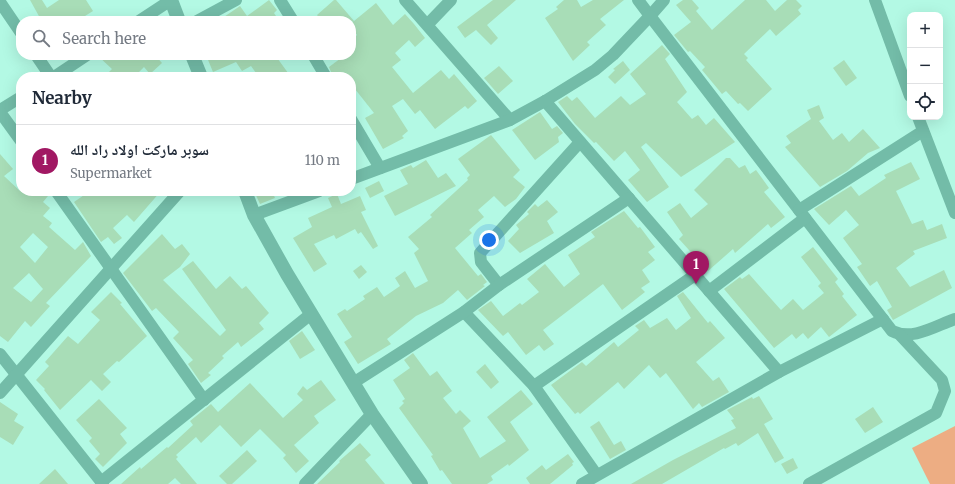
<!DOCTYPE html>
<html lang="en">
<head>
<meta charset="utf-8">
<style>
  :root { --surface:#fff; --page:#f6f6f7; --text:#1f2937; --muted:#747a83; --line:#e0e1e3; --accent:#a11863 }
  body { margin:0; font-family:Merriweather,"Noto Naskh Arabic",serif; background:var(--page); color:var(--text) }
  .controls { position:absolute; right:12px; top:12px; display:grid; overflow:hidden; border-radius:8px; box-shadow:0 4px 16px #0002 }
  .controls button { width:36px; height:36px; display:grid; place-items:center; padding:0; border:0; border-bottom:1px solid var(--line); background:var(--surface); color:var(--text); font:20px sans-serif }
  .you { position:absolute; left:489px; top:240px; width:14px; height:14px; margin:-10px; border:3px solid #fff; border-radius:50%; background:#1a73e8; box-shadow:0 0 0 6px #1a73e833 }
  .badge { display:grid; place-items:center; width:26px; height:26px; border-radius:50%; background:var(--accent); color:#fff; font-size:13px; font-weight:700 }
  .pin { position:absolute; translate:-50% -33px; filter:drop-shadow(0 1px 2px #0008) }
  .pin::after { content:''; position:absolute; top:21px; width:14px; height:12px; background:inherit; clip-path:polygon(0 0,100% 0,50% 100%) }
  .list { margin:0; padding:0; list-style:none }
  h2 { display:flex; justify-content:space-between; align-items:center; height:52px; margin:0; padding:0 16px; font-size:17px }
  h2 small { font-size:13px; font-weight:400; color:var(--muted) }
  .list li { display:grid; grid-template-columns:26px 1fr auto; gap:12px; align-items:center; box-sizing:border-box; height:72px; padding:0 16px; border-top:1px solid var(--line) }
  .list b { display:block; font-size:15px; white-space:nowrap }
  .list p { margin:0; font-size:13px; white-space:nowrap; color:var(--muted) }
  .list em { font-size:13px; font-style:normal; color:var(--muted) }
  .icon { flex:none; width:22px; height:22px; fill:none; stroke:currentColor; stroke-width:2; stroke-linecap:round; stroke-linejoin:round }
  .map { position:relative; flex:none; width:955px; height:484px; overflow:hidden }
  .search { position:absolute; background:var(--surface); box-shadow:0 4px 16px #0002; left:16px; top:16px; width:340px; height:44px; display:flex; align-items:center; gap:10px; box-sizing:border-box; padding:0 14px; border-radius:16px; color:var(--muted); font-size:15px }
  .panel { position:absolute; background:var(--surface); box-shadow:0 4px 16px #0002; left:16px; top:72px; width:340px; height:124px; border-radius:16px }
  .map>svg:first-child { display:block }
</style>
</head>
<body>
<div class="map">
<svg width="955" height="484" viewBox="0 0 955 484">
  <rect width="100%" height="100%" fill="#b3f9e4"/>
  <polygon fill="#edad83" points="955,426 955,484 930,484 912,448"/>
  <g fill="#a8ddb7" fill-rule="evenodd">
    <polygon points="30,0 42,0 47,8 59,0 86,0 93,11 77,21 48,21 45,16 40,18"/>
    <polygon points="269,0 277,10 274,13 276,16 270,21 218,21 240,6 247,16"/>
    <polygon points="334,0 336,0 354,21 376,3 393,25 405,14 414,24 425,38 415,47 409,40 395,53 401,60 392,67 413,93 441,70 449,79 454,74 477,101 468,109 465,106 435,129 420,110 415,114 403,99 392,106 408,131 402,136 404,138 383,149 365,118 374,113 351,84 351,77 333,77 329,67 345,55 351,55 351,40 357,35 351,28 351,23 353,21 322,21 317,15"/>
    <polygon points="493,0 516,0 487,25 498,38 491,45 476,30 465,38 457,27"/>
    <polygon points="564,0 577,0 581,7 593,0 624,0 600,19 606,25 587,42 590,45 573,61 545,18 558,9 556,7"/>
    <polygon points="683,0 692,0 699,8 696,11 712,30 745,0 766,0 775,11 787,0 796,0 802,6 798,10 801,14 776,36 770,29 744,54 748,58 746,60 772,89 748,111 740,103 738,104 726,91 722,94 702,70 705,67 690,51 688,52 674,35 691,22 676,5"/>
    <polygon points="662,45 670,54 665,59 687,92 677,102 692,119 698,115 706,125 714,118 735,142 681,177 646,143 641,147 669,187 647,202 628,180 640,170 625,151 614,161 596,142 594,143 575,124 558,102 567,96 572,101 577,97 595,118 621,96 630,105 646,94 630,74"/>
    <polygon points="97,55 155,55 162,63 150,74 144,67 134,77 104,77 112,69"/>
    <polygon points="206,55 275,55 291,77 259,77 251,66 242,71 236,62 213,72"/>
    <polygon points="844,60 857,78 846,86 833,68"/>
    <polygon points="623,61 630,70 615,84 608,77 615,70 613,69"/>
    <polygon points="499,66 513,81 498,94 484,78"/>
    <polygon points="819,105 824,118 819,121 833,140 842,133 849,142 863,129 880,148 868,153 847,171 820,187 785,147 791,143 786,136 811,119 807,110"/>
    <polygon points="540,112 552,129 557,126 563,133 558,137 559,142 535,160 512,130"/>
    <polygon points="491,135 520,170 513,177 525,187 516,199 505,207 494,196 478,210 484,217 469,230 472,233 455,248 478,276 481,274 487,282 483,285 485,286 467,300 458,290 443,303 416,316 387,339 391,344 358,364 344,342 352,337 337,314 345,309 347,311 365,299 363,296 377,287 384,297 400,286 395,278 405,271 415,288 428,281 414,253 419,249 408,237 432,217 430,215 468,180 467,178 470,175 458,159"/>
    <path d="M0,154L13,169L4,176L20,191H43L48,196L43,202L50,208L43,216L52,223L49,227L75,250L83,242L91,256L46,303L50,306L31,327L25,321L8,342L0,336ZM33,233L48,247L35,263L20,247ZM29,273L43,289L31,302L13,288Z"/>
    <polygon points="726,158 730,158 739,168 745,165 750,174 756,170 769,188 764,192 785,217 771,228 768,224 735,253 733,249 708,271 679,239 683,235 667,212 680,203 691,218 708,204 694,190"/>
    <polygon points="426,160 438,178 446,173 456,186 395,216 384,196 408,184 400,170 411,165 413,168"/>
    <polygon points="911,162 920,179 896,191 912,224 923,220 927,230 942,224 947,238 913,251 915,254 896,268 910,287 944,270 952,288 893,320 887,310 892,307 877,281 870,286 857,267 862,264 843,238 859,225 846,210 829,225 814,209 851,186 859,196 886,178 884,175"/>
    <polygon points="379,181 384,191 370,198 365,188"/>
    <polygon points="90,191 161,191 134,222 127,215 113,228 122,238 114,244 108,237 101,242 74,202"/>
    <polygon points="254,191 272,191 275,198 260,204"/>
    <polygon points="337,194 341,204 360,196 366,210 361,212 378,246 373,249 361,232 358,234 355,229 336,239 334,235 314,244 327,264 314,272 293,238 312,227 308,218 332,207 328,198"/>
    <polygon points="547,200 558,212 547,221 554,233 520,253 508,241 519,229 516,225 529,214 527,212 535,204 538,207"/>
    <polygon points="624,211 638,228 640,227 655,247 648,252 655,260 642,270 650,282 641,288 645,292 622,310 603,284 543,330 554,344 544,351 539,345 526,355 508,332 503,336 478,310 491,301 503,316 520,303 522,305 539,292 527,279 545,264 564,287 580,274 568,255 595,237 591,232"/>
    <polygon points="162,234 175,249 182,244 190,254 180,267 163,280 220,336 226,330 182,269 193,261 216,289 230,276 242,289 246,286 269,313 259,323 264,329 241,347 238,342 222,356 224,358 208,373 211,375 201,383 188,364 193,360 173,338 179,332 156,308 152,311 123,273"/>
    <polygon points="813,247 838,279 835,282 844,294 842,296 857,315 829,337 821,327 808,339 803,333 796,339 792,334 774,348 724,289 740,277 742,279 749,274 781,310 793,299 803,310 824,293 818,286 821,283 801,257"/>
    <polygon points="361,265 367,272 359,279 353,271"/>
    <polygon points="111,292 122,303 120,304 147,336 119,362 117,361 103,374 111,382 102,391 91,380 60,410 44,390 45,389 36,380 49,366 45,362 68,336 78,344 100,320 91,312"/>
    <polygon points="683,292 708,323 710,321 725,338 696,362 713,381 719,377 729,392 702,407 699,403 693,409 666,373 660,378 649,365 624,389 618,382 580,414 578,412 575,414 551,385 582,362 586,366 614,342 618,347 639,330 635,326 644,320 650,328 667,318 676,330 691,318 677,296"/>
    <polygon points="302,331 315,350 300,359 289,341"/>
    <polygon points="413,353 430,376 437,371 452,391 443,398 456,414 460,410 471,421 463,428 480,458 506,441 487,417 521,390 533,404 510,422 529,450 509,466 508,464 491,476 493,480 487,484 452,484 442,470 440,471 431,456 433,455 399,408 404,403 402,401 405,399 393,380 410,368 404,360"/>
    <polygon points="485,364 499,382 491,389 476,372"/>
    <polygon points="321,380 336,400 314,416 319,423 294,445 309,461 296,473 283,458 286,455 260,429 241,447 220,425 201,443 196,437 176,455 178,457 176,459 197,484 181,484 175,478 168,484 121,484 140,467 141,469 167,447 168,448 193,425 190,421 211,404 218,412 250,383 283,418 303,400 297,394 303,386 307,390"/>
    <polygon points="759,396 773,419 764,424 784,458 775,463 758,433 738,446 736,443 725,449 724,448 662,484 631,484 673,460 736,428 731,420 734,419 727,410 752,397 753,399"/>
    <polygon points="99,399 127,428 120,434 127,443 103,467 95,459 100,454 89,441 92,438 76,420"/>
    <polygon points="0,402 18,414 14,421 24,427 13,445 0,437"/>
    <polygon points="873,407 883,422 865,433 855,419"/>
    <polygon points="599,421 614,445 621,441 626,450 610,459 590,427"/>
    <polygon points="360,443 371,455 365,460 385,484 317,484 340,462 339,461"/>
    <polygon points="247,450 257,461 232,484 227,484 219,476"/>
    <polygon points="568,454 574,462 572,463 573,465 550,484 530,484 526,478 542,465 546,470"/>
    <polygon points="793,458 798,468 787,474 781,464"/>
    <polygon points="55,469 68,484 39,484"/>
  </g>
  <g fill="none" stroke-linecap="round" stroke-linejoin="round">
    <g stroke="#73bca8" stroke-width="12">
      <polyline points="280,0 293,21"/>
      <polyline points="405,0 510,120"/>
      <polyline points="638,0 650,16 664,0"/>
      <polyline points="875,0 910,96"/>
      <polyline points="0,2 21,33"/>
      <polyline points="139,21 171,0"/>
      <polyline points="197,21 236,0"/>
      <polyline points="428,24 451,0"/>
      <polyline points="36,55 51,77"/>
      <polyline points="313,55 326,77"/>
      <polyline points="54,77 87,55"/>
      <polyline points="545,101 779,372"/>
      <polyline points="0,110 21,97"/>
      <polyline points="0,112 21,141"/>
      <polyline points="918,117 955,213"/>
      <polyline points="351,119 380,168"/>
      <path d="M351,179L510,120L545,101L595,70L613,55L650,16L892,331C913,341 935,326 955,319"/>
      <polyline points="56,191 204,400"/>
      <polyline points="799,210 923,131"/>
      <polyline points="254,215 319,191"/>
      <polyline points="499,285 481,262 480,253 580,142"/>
      <polyline points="709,291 805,218"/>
      <polyline points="464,312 534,386 596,474"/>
      <polyline points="0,354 103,484"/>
      <polyline points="353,383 464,312 499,285 629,198"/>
      <polyline points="534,386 695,275"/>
      <polyline points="0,393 180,191"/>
      <polyline points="101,482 311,314"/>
      <polyline points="305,484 372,414"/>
      <polyline points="582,484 779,372 883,319"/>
      <polyline points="809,484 936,413 945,391 942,380 900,335"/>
    </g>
    <g stroke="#73bca8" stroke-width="14">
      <polyline points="171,0 179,21"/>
      <polyline points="192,55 201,77"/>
      <polyline points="245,191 254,215 287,274 372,414 421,484"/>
    </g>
  </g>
</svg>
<div class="controls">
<button>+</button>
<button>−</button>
<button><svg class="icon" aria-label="locate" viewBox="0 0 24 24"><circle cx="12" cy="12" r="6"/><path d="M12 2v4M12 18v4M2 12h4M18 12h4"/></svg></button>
</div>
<div class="you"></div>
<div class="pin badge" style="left:696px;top:284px">1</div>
<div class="search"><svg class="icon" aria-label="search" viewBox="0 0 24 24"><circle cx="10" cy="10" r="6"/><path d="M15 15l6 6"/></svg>Search here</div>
<section class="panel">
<h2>Nearby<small></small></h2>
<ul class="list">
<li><span class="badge">1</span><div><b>سوبر ماركت اولاد راد الله</b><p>Supermarket</p></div><em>110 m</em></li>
</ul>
</section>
</div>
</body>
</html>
